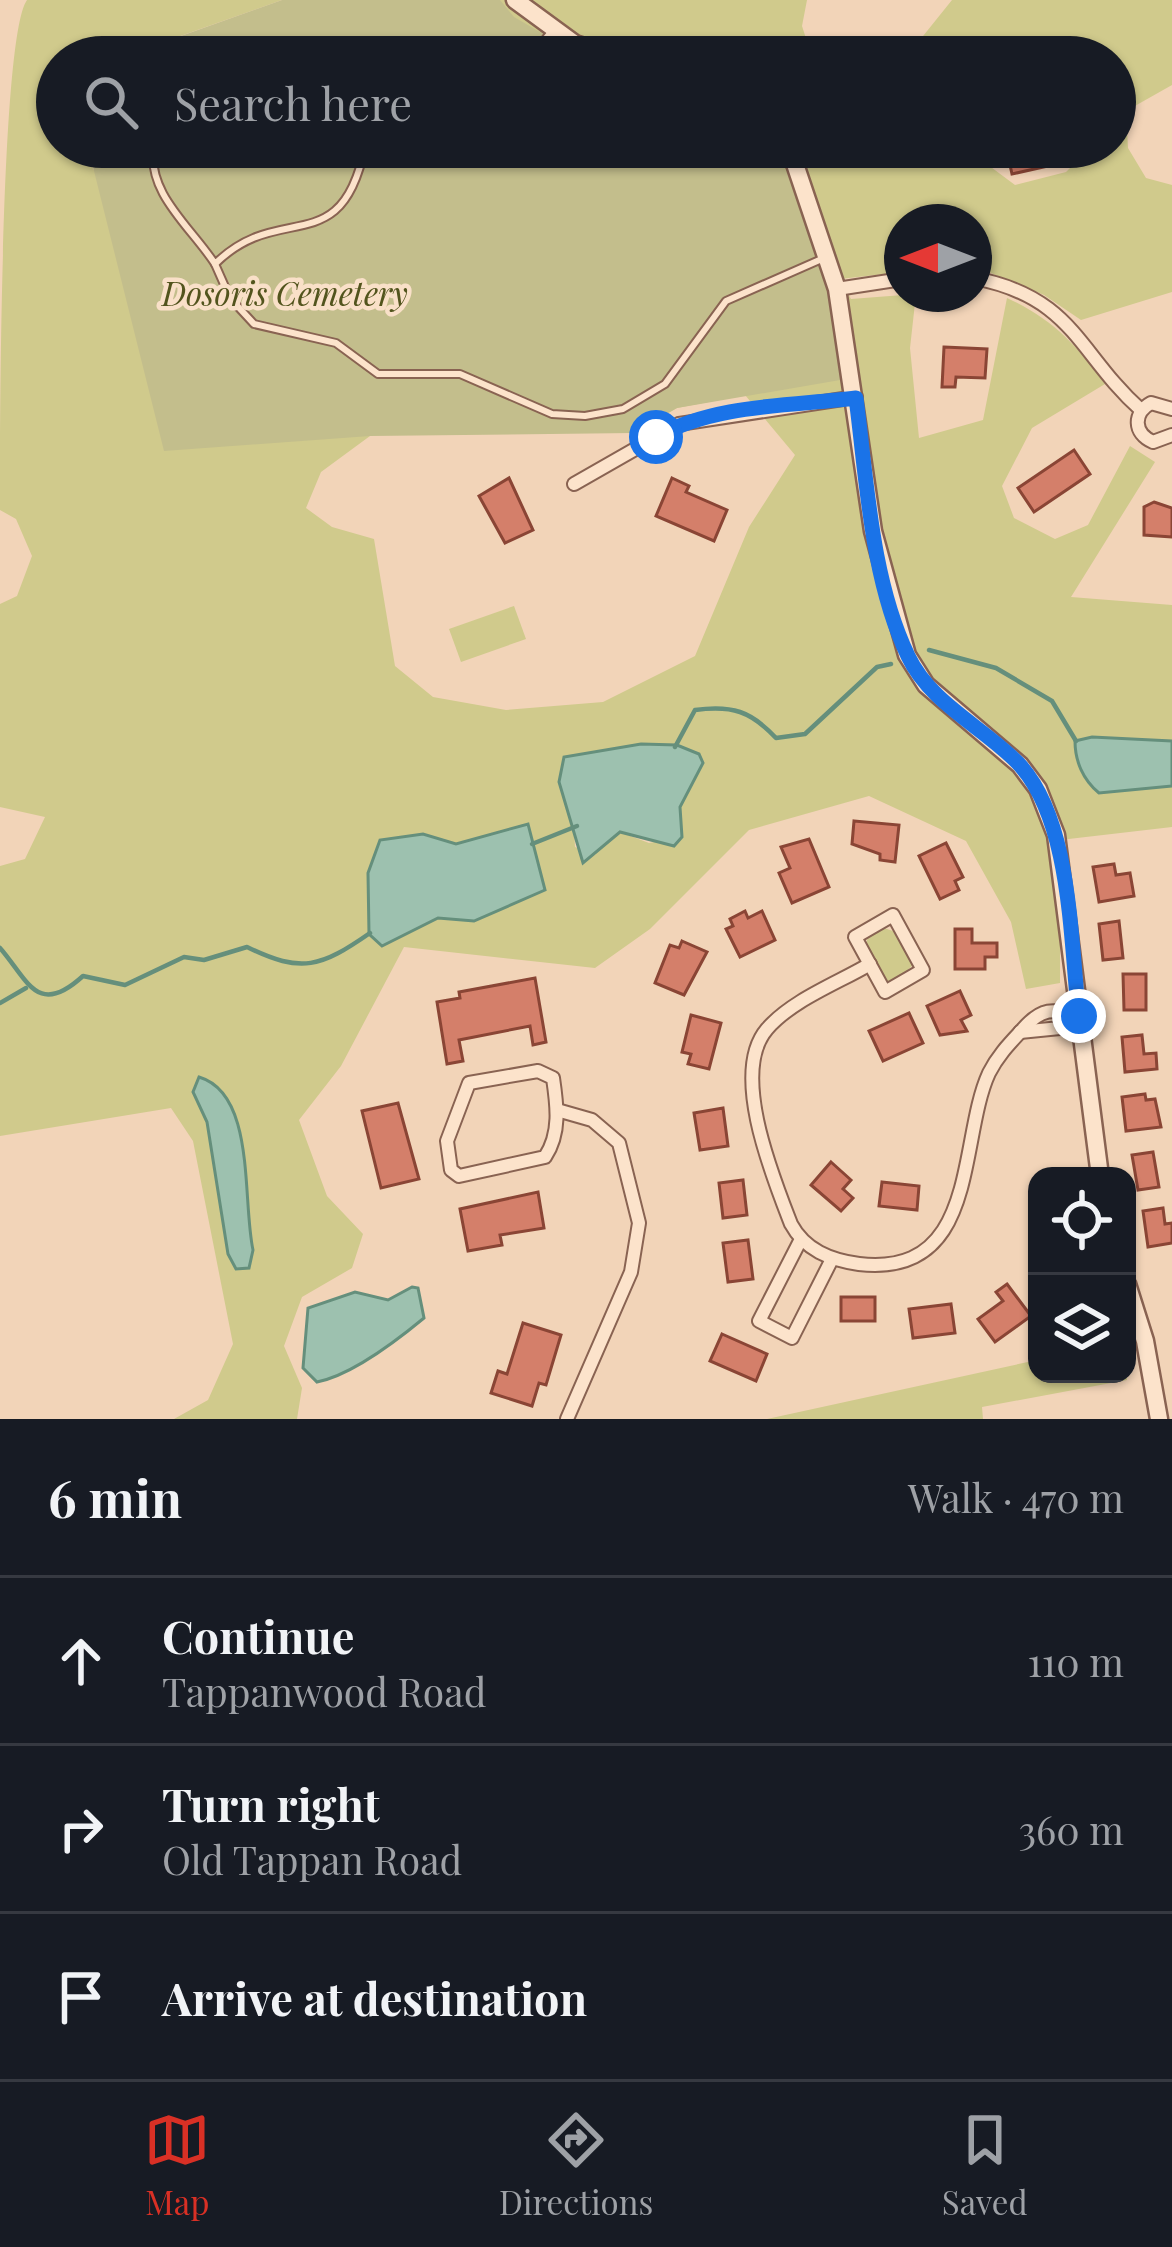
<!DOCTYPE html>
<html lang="en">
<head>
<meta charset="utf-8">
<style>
  :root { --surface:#171b24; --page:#20242c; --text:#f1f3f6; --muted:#9ea1a6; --line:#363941; --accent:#d93025 }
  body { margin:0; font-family:"Playfair Display",serif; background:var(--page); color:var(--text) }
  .controls { position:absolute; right:36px; bottom:36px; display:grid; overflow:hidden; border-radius:24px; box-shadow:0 3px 9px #0004 }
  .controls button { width:108px; height:108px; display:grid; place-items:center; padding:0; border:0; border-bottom:3px solid var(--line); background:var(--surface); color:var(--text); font:60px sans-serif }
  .compass { position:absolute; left:884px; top:204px; width:108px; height:108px; border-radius:50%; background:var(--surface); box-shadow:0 3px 9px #0004; rotate:270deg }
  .stop { position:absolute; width:36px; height:36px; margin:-27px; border:9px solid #1a73e8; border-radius:50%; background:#fff }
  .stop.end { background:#1a73e8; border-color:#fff; box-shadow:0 3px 12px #0008 }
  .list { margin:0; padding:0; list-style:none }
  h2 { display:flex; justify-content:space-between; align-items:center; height:156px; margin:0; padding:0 48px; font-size:51px }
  h2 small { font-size:39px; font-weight:400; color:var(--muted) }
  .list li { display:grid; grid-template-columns:78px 1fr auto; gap:36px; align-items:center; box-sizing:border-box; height:168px; padding:0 48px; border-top:3px solid var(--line) }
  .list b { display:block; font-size:45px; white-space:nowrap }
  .list p { margin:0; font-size:39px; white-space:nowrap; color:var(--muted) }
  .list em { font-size:39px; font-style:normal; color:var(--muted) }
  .icon { flex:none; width:66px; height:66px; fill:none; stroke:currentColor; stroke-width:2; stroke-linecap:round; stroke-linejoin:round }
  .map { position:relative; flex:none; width:1172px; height:1419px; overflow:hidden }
  .search { position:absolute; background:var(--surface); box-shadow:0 3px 9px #0004; left:36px; right:36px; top:36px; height:132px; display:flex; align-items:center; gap:30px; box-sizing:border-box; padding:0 42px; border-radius:66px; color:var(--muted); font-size:45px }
  .sheet { height:660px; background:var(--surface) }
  nav { display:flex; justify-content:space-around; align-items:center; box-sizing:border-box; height:168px; border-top:3px solid var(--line); background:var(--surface); font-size:33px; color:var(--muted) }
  nav a { display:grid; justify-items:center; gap:6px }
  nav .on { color:var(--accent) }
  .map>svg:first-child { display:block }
</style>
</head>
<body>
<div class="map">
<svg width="1172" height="1419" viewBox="0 0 1172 1419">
  <rect width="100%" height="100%" fill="#f2d4b8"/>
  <g fill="#d0ca8c" fill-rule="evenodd">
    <path d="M27,0H282L121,57H57V147H88L93,169L370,436L321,472L306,508L332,527L374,539L395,666L433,697L506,710L603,702L695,656L749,527L795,455L745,395L677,408L633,433L378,147H964L1015,185L1066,172L1079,159L1080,147H1115V57H883L911,51L952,0H1172V85L1126,111L1128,148L1146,178L1172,185V292L1081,320L1044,295L974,266V222H902V272L840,279L851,299L916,294L910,348L919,438L983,420L1007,298C1051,318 1077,345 1105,384L1032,428L1002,486L1014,518L1055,539L1088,525L1130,446L1155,462L1071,597L1172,605V741L1092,737L1075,750L1099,793L1172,786V827L1060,840V983L1026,989L1011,922L966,841L869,796L749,830L650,929L595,968L404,947L341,1066L299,1120L327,1196L363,1234L352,1268L302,1297L284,1346L302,1388L297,1419H174L208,1400L233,1344L193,1141L171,1108L0,1136V866L25,859L45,817L0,807V604L17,596L32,556L16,519L0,510C0,431 0,38 27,0ZM641,744L695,781L680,807L682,837L649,843L620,832L603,841L595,855L575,847L574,828L614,748ZM528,825L544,890L474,921L438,918L414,928L423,834L456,844ZM207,1122L244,1165V1211L253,1250L228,1254Z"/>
    <polygon points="431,0 807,0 802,26 812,57 332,57"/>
    <polygon points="514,606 526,639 461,662 449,629"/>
    <polygon points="884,928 893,931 913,965 893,983 886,981 866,945 868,936"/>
    <polygon points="1037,1360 1037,1374 1127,1374 1127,1380 982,1407 983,1419 767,1419"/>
  </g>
  <g fill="#c3be8c">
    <polygon points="282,0 500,0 514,17 583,57 122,57"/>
    <path d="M88,147H771C814,203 830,309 846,379L677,408L633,433L370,436L164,451Z"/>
  </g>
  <g fill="#9dc1af" stroke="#658f7c" stroke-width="3">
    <path d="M1092,737L1172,741V786L1099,793C1083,780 1075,761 1075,741Z"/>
    <polygon points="641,744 677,745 699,754 703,763 680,807 682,837 674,846 620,832 583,863 559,782 564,757"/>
    <polygon points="528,824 545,890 474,921 438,918 382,946 369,934 368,873 380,840 423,834 456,844"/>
    <path d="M199,1077C256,1094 242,1199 253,1250L249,1268L236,1269L228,1254L207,1122L193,1092Z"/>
    <path d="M412,1287L418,1288L424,1318C395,1342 352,1375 317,1382L303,1368L308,1308L355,1292L388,1300Z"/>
  </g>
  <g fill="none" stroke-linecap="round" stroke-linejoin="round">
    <g stroke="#658f7c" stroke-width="4.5">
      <polyline points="929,650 996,668 1052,701 1076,741"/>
      <path d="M675,747L695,710C732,705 751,711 776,738L805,734L877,667L891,664"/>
      <polyline points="532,844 577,826"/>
      <path d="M0,948C28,980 37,1018 83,976L125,985L184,957L204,960L247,947C302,974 321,967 370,933"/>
      <polyline points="0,1003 26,988"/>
    </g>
  </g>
  <g fill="#d47f6a" stroke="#8a4535" stroke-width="3">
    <polygon points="1006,147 1048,147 1052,165 1012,174"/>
    <polygon points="944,347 987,349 985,378 956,377 955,387 942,387"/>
    <polygon points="1074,450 1090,474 1034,512 1018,488"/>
    <polygon points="509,478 533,530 505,543 479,496"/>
    <polygon points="672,478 689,486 686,492 727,510 714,541 656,516"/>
    <polygon points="1154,502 1172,508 1172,537 1144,535 1144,507"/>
    <polygon points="854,821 899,825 895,862 880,860 880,854 852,844"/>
    <polygon points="809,839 829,887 792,903 779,873 790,868 781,847"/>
    <polygon points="946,843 963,877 955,881 959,890 940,899 919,856"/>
    <polygon points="1114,864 1116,875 1130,873 1134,896 1099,902 1093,867"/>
    <polygon points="745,911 748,918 762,911 775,940 740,957 726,929 733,926 730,919"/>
    <polygon points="1119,921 1123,958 1103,960 1099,924"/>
    <polygon points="955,929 972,929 972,943 997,943 997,957 985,957 985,969 955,969"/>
    <polygon points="682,941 707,952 684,995 655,983 670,945 679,948"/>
    <polygon points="1123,974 1146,974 1146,1010 1124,1010"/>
    <polygon points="535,978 546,1042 533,1045 530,1026 459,1040 463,1061 447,1064 437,1002 460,998 459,992"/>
    <polygon points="960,991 971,1015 961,1020 967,1031 940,1035 927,1006"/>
    <polygon points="909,1013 923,1043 883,1061 869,1031"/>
    <polygon points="691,1015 721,1023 709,1069 688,1064 691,1054 682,1052"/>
    <polygon points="1142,1035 1144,1054 1156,1053 1157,1069 1125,1072 1122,1037"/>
    <polygon points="1145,1094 1146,1100 1155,1099 1161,1127 1126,1131 1122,1097"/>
    <polygon points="398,1103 419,1179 381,1188 362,1111"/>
    <polygon points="723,1108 728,1146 700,1150 694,1113"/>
    <polygon points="1153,1152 1159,1187 1138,1190 1132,1155"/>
    <polygon points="831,1162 851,1180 843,1189 853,1198 841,1211 811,1185"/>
    <polygon points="743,1180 747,1215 723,1218 719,1183"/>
    <polygon points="882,1182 919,1186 917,1210 879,1206"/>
    <polygon points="538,1192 544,1228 500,1235 502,1245 468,1251 460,1209"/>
    <polygon points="1163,1208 1165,1224 1172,1223 1172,1243 1148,1247 1143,1211"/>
    <polygon points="748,1240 753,1279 728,1282 723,1243"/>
    <polygon points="1007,1284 1031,1316 995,1342 978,1319 1003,1301 996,1292"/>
    <rect x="841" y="1297" width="34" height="24"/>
    <polygon points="951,1304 955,1333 913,1338 909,1309"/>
    <polygon points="523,1323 561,1335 546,1385 539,1383 532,1406 491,1393 498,1371 507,1374"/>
    <polygon points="722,1334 767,1354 756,1381 710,1361"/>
  </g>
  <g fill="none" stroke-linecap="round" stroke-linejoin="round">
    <g stroke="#896352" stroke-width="10">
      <g id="service">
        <polyline points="516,57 540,45 553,30"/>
        <path d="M154,147C146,193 192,228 215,264C280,199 341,263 365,147"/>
        <polyline points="215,264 230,298 254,324 336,343 378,374 460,374 552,414 585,416 623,409 665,384 726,301 824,258"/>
      </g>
    </g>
    <g stroke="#896352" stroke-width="16">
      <g id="minor">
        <path d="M974,278C1074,297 1078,354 1141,410"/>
        <polyline points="837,289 902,279"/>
        <path d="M1172,409L1151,403C1133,413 1133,433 1153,442L1172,435"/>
        <polyline points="574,484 679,424 856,397"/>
        <polygon points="893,915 923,970 885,992 855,937"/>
        <path d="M870,964C838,983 792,1000 767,1029C730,1072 772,1175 791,1224C805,1250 830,1260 859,1264C980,1278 958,1140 989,1073C998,1055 1010,1043 1023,1029C1041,1008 1053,1008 1079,1016"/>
        <polyline points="1020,1032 1060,1028 1079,1016"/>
        <path d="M538,1071L553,1078C557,1105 561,1133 545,1157L459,1176L451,1170L447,1141L469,1083Z"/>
        <polyline points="557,1110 592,1120 619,1143 639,1223 631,1272 567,1419"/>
        <polyline points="800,1241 759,1321 792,1338 832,1259"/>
      </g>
    </g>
    <g stroke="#896352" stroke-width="21">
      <g id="tertiary">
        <polyline points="515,0 575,44 614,57"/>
        <polyline points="784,147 795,164 837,289 873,531 907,655 926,685 1020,765 1038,789 1056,835 1100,1176"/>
        <polyline points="1127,1284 1145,1341 1159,1419"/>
      </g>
    </g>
    <use href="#service" stroke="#fce3cb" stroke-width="6"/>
    <use href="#minor" stroke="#fce3cb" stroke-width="12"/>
    <use href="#tertiary" stroke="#fce3cb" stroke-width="16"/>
  </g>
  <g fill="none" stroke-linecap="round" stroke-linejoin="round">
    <path stroke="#1a73e8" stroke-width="15" d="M656,437C715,404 790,406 856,398C867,481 871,579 908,656C930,703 983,727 1018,763C1072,820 1070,941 1079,1016"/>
  </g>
  <g text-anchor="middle" stroke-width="9" stroke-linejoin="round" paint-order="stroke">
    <g font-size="33" font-style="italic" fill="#52541d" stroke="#f9e0c8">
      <text x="285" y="306">Dosoris Cemetery</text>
    </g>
  </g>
</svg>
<div class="controls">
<button><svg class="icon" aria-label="locate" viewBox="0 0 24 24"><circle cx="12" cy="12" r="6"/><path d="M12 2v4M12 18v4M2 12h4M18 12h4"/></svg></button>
<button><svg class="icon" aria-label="layers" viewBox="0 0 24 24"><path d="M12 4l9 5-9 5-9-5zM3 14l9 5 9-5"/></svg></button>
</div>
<svg class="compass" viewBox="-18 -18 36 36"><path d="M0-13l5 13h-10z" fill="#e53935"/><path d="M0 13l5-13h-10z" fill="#9ea1a6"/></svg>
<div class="stop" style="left:656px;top:437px"></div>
<div class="stop end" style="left:1079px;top:1016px"></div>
<div class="search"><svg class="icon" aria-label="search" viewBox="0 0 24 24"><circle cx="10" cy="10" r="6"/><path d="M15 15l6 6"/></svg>Search here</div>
</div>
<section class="sheet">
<h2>6 min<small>Walk · 470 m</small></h2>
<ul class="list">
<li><svg class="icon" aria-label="ahead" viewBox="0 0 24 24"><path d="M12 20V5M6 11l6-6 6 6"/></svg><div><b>Continue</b><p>Tappanwood Road</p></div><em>110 m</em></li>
<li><svg class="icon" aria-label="right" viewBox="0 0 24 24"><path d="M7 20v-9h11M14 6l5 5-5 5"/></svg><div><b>Turn right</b><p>Old Tappan Road</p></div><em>360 m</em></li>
<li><svg class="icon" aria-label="arrive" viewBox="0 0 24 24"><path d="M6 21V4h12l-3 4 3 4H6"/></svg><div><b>Arrive at destination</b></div></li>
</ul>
</section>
<nav>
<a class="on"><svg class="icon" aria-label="map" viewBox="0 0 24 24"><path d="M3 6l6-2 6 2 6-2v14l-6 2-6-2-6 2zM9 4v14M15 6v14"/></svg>Map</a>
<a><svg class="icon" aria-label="directions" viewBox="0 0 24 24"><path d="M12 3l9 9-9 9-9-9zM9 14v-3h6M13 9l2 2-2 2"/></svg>Directions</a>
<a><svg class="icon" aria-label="saved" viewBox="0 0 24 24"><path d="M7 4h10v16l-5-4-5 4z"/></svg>Saved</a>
</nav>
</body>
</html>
